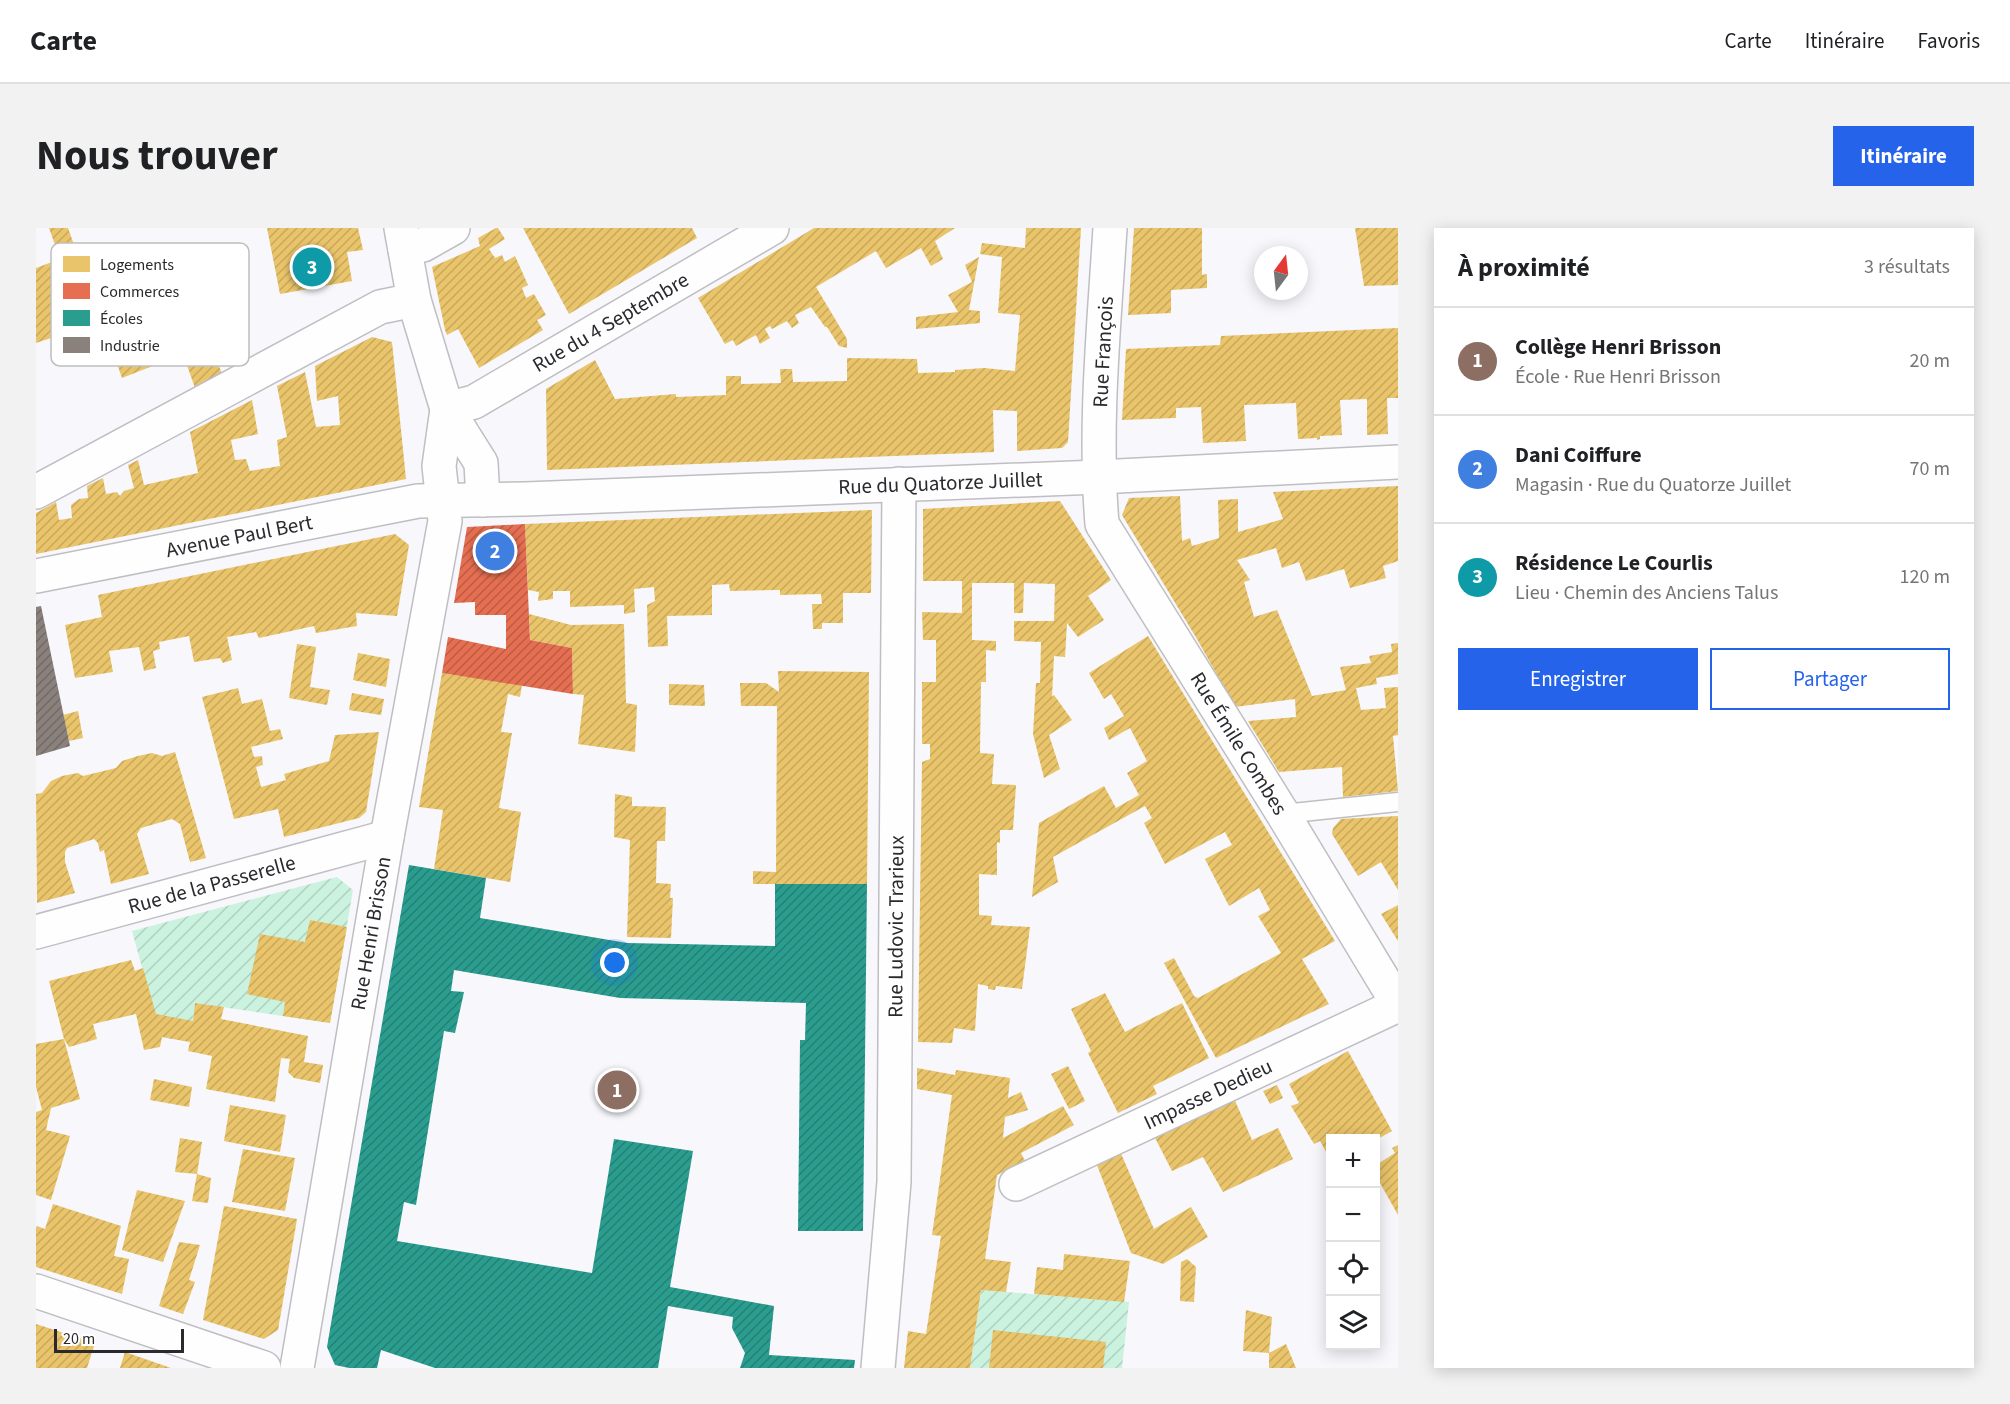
<!DOCTYPE html>
<html lang="fr">
<head>
<meta charset="utf-8">
<style>
  :root { --surface:#fff; --page:#f2f2f2; --text:#202124; --muted:#757577; --line:#e0e0e0; --accent:#2563eb }
  body { margin:0; font-family:"Source Sans 3",sans-serif; background:var(--page); color:var(--text) }
  .controls { position:absolute; right:18px; bottom:18px; display:grid; overflow:hidden; border-radius:0px; box-shadow:0 3px 15px #0003 }
  .controls button { width:54px; height:54px; display:grid; place-items:center; padding:0; border:0; border-bottom:2px solid var(--line); background:var(--surface); color:var(--text); font:30px sans-serif }
  .compass { position:absolute; left:1218px; top:18px; width:54px; height:54px; border-radius:50%; background:var(--surface); box-shadow:0 3px 15px #0003; rotate:15deg }
  .scale { position:absolute; left:18px; bottom:15px; width:130px; box-sizing:border-box; padding-left:6px; border:3px solid #2a2a2e; border-top:0; font-size:16px; line-height:21px; white-space:nowrap; color:#2a2a2e; -webkit-text-stroke:4px #fff; paint-order:stroke }
  .you { position:absolute; left:579px; top:735px; width:21px; height:21px; margin:-15px; border:4px solid #fff; border-radius:50%; background:#1a73e8; box-shadow:0 0 0 9px #1a73e833 }
  .badge { display:grid; place-items:center; width:39px; height:39px; border-radius:50%; background:var(--accent); color:#fff; font-size:20px; font-weight:700 }
  .pin { position:absolute; translate:-50% -50%; border:3px solid #fff; box-shadow:0 2px 6px #0006 }
  .list { margin:0; padding:0; list-style:none }
  h2 { display:flex; justify-content:space-between; align-items:center; height:78px; margin:0; padding:0 24px; font-size:26px }
  h2 small { font-size:20px; font-weight:400; color:var(--muted) }
  .list li { display:grid; grid-template-columns:39px 1fr auto; gap:18px; align-items:center; box-sizing:border-box; height:108px; padding:0 24px; border-top:2px solid var(--line) }
  .list b { display:block; font-size:22px; white-space:nowrap }
  .list p { margin:0; font-size:20px; white-space:nowrap; color:var(--muted) }
  .list em { font-size:20px; font-style:normal; color:var(--muted) }
  .actions { display:flex; gap:12px; padding:18px 24px }
  .actions a { flex:1; padding:14px 0; border:2px solid var(--accent); border-radius:0px; text-align:center; font-size:21px; color:var(--accent) }
  .actions .main { background:var(--accent); color:#fff }
  .icon { flex:none; width:33px; height:33px; fill:none; stroke:currentColor; stroke-width:2; stroke-linecap:round; stroke-linejoin:round }
  .map { position:relative; flex:none; width:1362px; height:1140px; overflow:hidden; border-radius:0px }
  header { display:flex; align-items:center; gap:36px; box-sizing:border-box; height:84px; padding:0 30px; background:var(--surface); border-bottom:2px solid var(--line) }
  header strong { font-size:28px }
  nav { display:flex; gap:33px; margin-inline-start:auto; font-size:21px }
  .intro { display:flex; align-items:center; justify-content:space-between; box-sizing:border-box; height:144px; padding:0 36px }
  h1 { margin:0; font-size:42px }
  .button { padding:15px 27px; border-radius:0px; background:var(--accent); color:#fff; font-size:21px; font-weight:700 }
  main { display:flex; gap:36px; padding:0 36px }
  aside { flex:1; background:var(--surface); border-radius:0px; box-shadow:0 3px 15px #0003 }
  .map>svg:first-child { display:block }
</style>
</head>
<body>
<header>
<strong>Carte</strong>
<nav><a>Carte</a><a>Itinéraire</a><a>Favoris</a></nav>
</header>
<div class="intro"><h1>Nous trouver</h1><a class="button">Itinéraire</a></div>
<main>
<div class="map">
<svg width="1362" height="1140" viewBox="0 0 1362 1140">
  <defs>
    <pattern id="garden-furrows" width="10" height="10" patternUnits="userSpaceOnUse" patternTransform="scale(1.5)"><rect width="10" height="10" fill="#cbf2de"/><path d="M-1 1l2-2M0 10L10 0M9 11l2-2" fill="none" stroke="#aed0bf"/></pattern>
    <pattern id="homes-hatch" width="6" height="6" patternUnits="userSpaceOnUse" patternTransform="scale(1.5)"><rect width="6" height="6" fill="#e9c46a"/><path d="M-1 1l2-2M0 6l6-6M5 7l2-2" fill="none" stroke="#c8a95c"/></pattern>
    <pattern id="shops-hatch" width="6" height="6" patternUnits="userSpaceOnUse" patternTransform="scale(1.5)"><rect width="6" height="6" fill="#e76f51"/><path d="M-1 1l2-2M0 6l6-6M5 7l2-2" fill="none" stroke="#bb5b44"/></pattern>
    <pattern id="schools-hatch" width="6" height="6" patternUnits="userSpaceOnUse" patternTransform="scale(1.5)"><rect width="6" height="6" fill="#2a9d8f"/><path d="M-1 1l2-2M0 6l6-6M5 7l2-2" fill="none" stroke="#248075"/></pattern>
    <pattern id="industry-hatch" width="6" height="6" patternUnits="userSpaceOnUse" patternTransform="scale(1.5)"><rect width="6" height="6" fill="#8a817c"/><path d="M-1 1l2-2M0 6l6-6M5 7l2-2" fill="none" stroke="#716a66"/></pattern>
  </defs>
  <rect width="100%" height="100%" fill="#f7f7fc"/>
  <g fill="url(#garden-furrows)">
    <polygon points="301,649 317,662 294,795 159,775 154,814 125,809 96,703"/>
    <polygon points="945,1062 1093,1074 1086,1140 934,1140"/>
  </g>
  <g fill="url(#homes-hatch)">
    <polygon points="13,0 32,0 60,78 87,70 85,66 122,54 124,60 135,56 143,78 158,72 186,146 159,160 147,126 86,150 66,93 0,115 0,40 24,31"/>
    <polygon points="231,0 322,0 327,22 311,24 316,53 244,66"/>
    <polygon points="460,0 462,0 469,11 453,21 459,30 466,27 469,34 479,28 492,57 486,60 490,70 498,66 510,87 501,92 507,102 443,140 422,101 411,107 409,102 396,39 444,18 442,10"/>
    <polygon points="487,0 656,0 661,10 533,86"/>
    <polygon points="778,0 919,0 899,13 907,31 895,38 885,20 850,40 840,23 780,59 811,111 811,120 803,118 791,99 789,99 775,79 759,87 763,95 756,100 751,93 736,101 734,98 729,101 734,110 724,116 720,107 700,118 697,112 689,116 662,70"/>
    <polygon points="990,0 1045,0 1032,214 1026,220 981,223 981,183 957,182 958,224 511,242 510,161 559,132 579,171 640,166 640,169 690,167 690,148 705,148 705,156 745,155 744,141 756,141 757,154 811,153 811,130 881,131 882,145 919,144 919,142 948,140 979,143 984,87 962,85 966,29 944,26 946,15 989,20"/>
    <polygon points="1098,0 1166,0 1166,47 1171,46 1171,60 1135,62 1135,85 1092,87"/>
    <polygon points="1319,0 1362,0 1362,57 1328,58"/>
    <polygon points="943,29 933,82 944,83 944,95 880,101 880,89 922,84 912,67 936,54 929,37"/>
    <polygon points="1362,100 1362,170 1351,170 1352,206 1331,207 1331,171 1304,172 1306,207 1284,208 1284,211 1281,212 1281,210 1262,211 1260,175 1208,177 1210,213 1167,215 1165,179 1140,180 1140,190 1086,192 1090,121 1184,117 1185,108"/>
    <polygon points="336,109 356,114 370,251 0,326 0,285 20,274 23,292 36,290 35,277 43,271 52,270 51,258 67,250 70,266 81,264 84,268 88,263 98,260 92,237 102,232 108,257 162,245 154,204 216,172 222,206 195,212 199,232 210,231 214,243 244,238 241,212 251,209 241,158 269,144 280,199 304,197 302,168 281,173 279,138"/>
    <polygon points="1362,258 1362,333 1347,338 1350,350 1314,360 1308,341 1270,353 1263,334 1246,340 1240,320 1201,332 1214,352 1208,354 1218,389 1241,382 1276,468 1310,462 1304,439 1335,435 1333,428 1356,424 1355,416 1362,415 1362,446 1340,450 1341,456 1320,460 1325,482 1350,480 1348,460 1362,459 1362,507 1357,508 1362,563 1307,569 1306,539 1243,544 1212,493 1260,489 1259,471 1199,479 1161,411 1086,287 1093,270 1144,268 1146,313 1154,310 1156,318 1183,310 1182,272 1202,271 1202,304 1247,291 1237,264"/>
    <polygon points="1024,273 1075,352 1052,368 1068,392 1042,409 1031,395 1029,429 1018,428 1016,469 1018,467 1036,492 1013,507 1024,541 1008,550 997,506 1000,455 1004,455 1005,414 978,413 978,393 1018,393 1019,356 988,355 987,385 978,385 978,355 936,355 936,412 960,413 960,423 950,422 950,454 945,454 944,525 958,526 956,556 980,557 977,602 964,602 964,615 961,614 961,647 943,646 943,687 956,688 955,697 994,699 986,761 960,758 959,762 952,761 952,758 942,756 939,803 918,800 916,815 882,814 886,534 894,531 894,516 886,516 886,454 900,454 900,412 887,412 886,384 926,385 926,353 887,353 887,281"/>
    <polygon points="836,282 835,365 807,365 807,395 786,395 786,401 777,401 776,376 786,376 785,366 744,367 744,362 694,363 693,356 676,357 676,387 631,388 632,418 612,419 611,377 619,373 618,359 598,361 599,384 588,386 588,377 534,379 534,363 517,363 517,371 502,373 503,364 492,362 489,296"/>
    <polygon points="359,306 373,317 361,388 320,385 321,398 280,405 278,398 223,410 220,404 191,409 196,432 187,435 184,430 158,434 153,408 123,414 124,421 117,423 120,440 108,443 103,419 73,423 77,444 39,450 29,397 66,389 62,367"/>
    <polygon points="493,386 535,397 588,396 590,475 601,477 599,524 542,516 548,467 537,466 536,420 494,412"/>
    <polygon points="1112,408 1299,713 1266,731 1293,776 1180,830 1128,735 1138,730 1158,768 1162,770 1245,725 1222,688 1234,682 1223,660 1193,678 1169,631 1196,617 1189,604 1129,636 1108,595 1116,590 1109,578 1017,629 1022,654 996,669 1003,595 1068,558 1080,580 1103,567 1091,545 1111,533 1094,500 1073,512 1068,500 1088,488 1075,466 1068,471 1053,445"/>
    <polygon points="261,416 280,419 274,459 294,462 291,477 253,470"/>
    <polygon points="322,425 354,431 350,459 317,452"/>
    <polygon points="742,443 833,444 831,656 717,656 717,643 740,644 741,478 705,478 704,455 730,455 743,464"/>
    <polygon points="406,445 486,457 484,469 472,466 465,504 476,505 463,580 485,584 474,654 398,641 407,582 383,579"/>
    <polygon points="633,456 668,457 669,478 633,477"/>
    <polygon points="202,460 206,476 226,471 234,503 244,501 247,511 215,519 218,529 226,528 227,537 220,539 225,559 250,552 248,546 293,533 299,507 343,504 330,584 323,590 248,609 242,581 198,591 166,469"/>
    <polygon points="316,465 348,471 345,487 313,482"/>
    <polygon points="42,483 47,510 33,513 27,487"/>
    <polygon points="139,524 170,630 154,634 144,596 136,591 105,600 101,606 113,646 75,656 68,622 64,624 62,615 58,611 31,620 29,624 29,634 39,665 1,675 0,566 6,565 15,553 26,548 42,545 47,548 80,540 86,533 102,528 116,525 126,528"/>
    <polygon points="579,566 596,569 596,578 630,579 629,613 621,613 620,655 635,656 634,670 637,670 635,710 591,709 594,612 578,609"/>
    <polygon points="1362,588 1362,662 1345,634 1322,648 1296,606 1297,600 1305,591"/>
    <polygon points="1362,677 1362,713 1345,686"/>
    <polygon points="274,692 311,699 294,795 247,788 249,774 211,766 224,706 269,714"/>
    <polygon points="95,732 99,743 107,740 120,786 157,793 159,775 188,779 185,791 272,808 268,834 287,837 284,855 258,850 252,844 254,831 245,830 239,874 170,861 176,828 152,823 154,814 126,809 124,819 108,822 100,786 57,796 61,811 33,819 28,811 13,753"/>
    <polygon points="1069,765 1089,804 1146,775 1173,830 1117,858 1121,866 1082,885 1052,825 1055,823 1035,781"/>
    <polygon points="28,811 44,871 15,880 10,902 34,908 15,972 0,967 0,884 6,882 0,859 0,816"/>
    <polygon points="1312,823 1356,903 1340,912 1340,910 1294,910 1294,931 1284,913 1278,916 1255,878 1263,875 1253,856"/>
    <polygon points="1032,838 1049,873 1033,881 1015,846"/>
    <polygon points="881,840 919,847 920,842 974,850 972,870 985,864 992,882 969,889 967,910 1027,878 1038,897 985,925 989,933 961,947 949,1031 975,1034 970,1064 945,1062 934,1140 868,1140 872,1103 890,1106 905,1008 896,1007 916,867 881,861"/>
    <polygon points="118,851 156,859 153,879 114,872"/>
    <polygon points="1241,857 1247,870 1234,876 1227,863"/>
    <polygon points="1197,868 1216,912 1242,900 1257,931 1187,964 1167,929 1136,943 1117,906"/>
    <polygon points="194,877 250,887 244,924 188,913"/>
    <polygon points="144,910 166,914 161,946 139,944"/>
    <polygon points="1362,917 1362,987 1340,948 1340,937 1359,925 1356,920"/>
    <polygon points="207,921 259,930 249,983 196,974"/>
    <polygon points="1083,921 1118,1001 1155,979 1172,1009 1127,1036 1095,1025 1059,932"/>
    <polygon points="161,946 175,950 172,975 156,973"/>
    <polygon points="101,962 149,973 127,1034 86,1022"/>
    <polygon points="17,976 85,998 78,1028 93,1031 86,1066 0,1039 0,1000 1,998 9,1001"/>
    <polygon points="188,978 261,991 242,1102 228,1111 167,1092"/>
    <polygon points="143,1014 164,1017 153,1052 159,1054 147,1086 123,1078"/>
    <polygon points="1028,1026 1094,1033 1088,1074 998,1066 1001,1039 1027,1042"/>
    <polygon points="1151,1031 1160,1039 1158,1074 1144,1073 1145,1034"/>
    <polygon points="1210,1082 1236,1089 1233,1125 1207,1123"/>
    <polygon points="0,1096 59,1115 51,1140 0,1140"/>
    <polygon points="957,1102 1070,1114 1067,1140 953,1140"/>
    <polygon points="1250,1116 1260,1140 1233,1140 1233,1125"/>
    <polygon points="89,1124 135,1140 84,1140"/>
  </g>
  <polygon fill="url(#shops-hatch)" points="489,296 494,412 536,420 537,466 406,445 412,409 470,421 470,387 439,387 439,374 418,375 431,299"/>
  <polygon fill="url(#schools-hatch)" points="373,637 450,650 444,690 591,715 739,718 739,656 831,656 827,1003 762,1003 764,812 769,812 770,775 584,770 418,742 415,763 428,764 419,805 408,803 380,977 368,974 361,1013 556,1045 578,911 657,923 634,1059 738,1078 733,1127 819,1132 818,1140 704,1140 709,1125 696,1100 697,1089 632,1078 622,1140 399,1140 345,1122 341,1140 313,1140 299,1137 291,1119"/>
  <polygon fill="url(#industry-hatch)" points="5,378 34,518 0,528 0,379"/>
  <g fill="none" stroke-linecap="round" stroke-linejoin="round">
    <g stroke="#bfbfc3" stroke-width="21">
      <polyline id="service" points="1247,586 1362,574"/>
    </g>
    <g stroke="#bfbfc3" stroke-width="36">
      <g id="minor">
        <polyline points="365,0 378,72 411,181 445,235 447,272"/>
        <path id="s1" d="M1074,0C1068,98 1058,197 1066,296L1247,586L1362,776"/>
        <polyline points="369,21 387,17 417,0"/>
        <path id="s2" d="M411,181L438,174L736,0"/>
        <polyline points="0,264 344,79 378,72"/>
        <path id="s3" d="M0,348L382,273L489,271L1062,249L1362,234"/>
        <path id="s4" d="M0,704L351,609"/>
        <path id="s5" d="M980,956L1362,777"/>
        <polyline points="0,1063 228,1140"/>
        <path id="s6" d="M261,1140L351,609L409,293L403,238L411,181"/>
        <path id="s7" d="M842,1140L858,954L863,256"/>
      </g>
    </g>
    <use href="#service" stroke="#fefeff" stroke-width="18"/>
    <use href="#minor" stroke="#fefeff" stroke-width="33"/>
  </g>
  <g text-anchor="middle" stroke-width="6" stroke-linejoin="round" paint-order="stroke">
    <g font-size="21" fill="#2a2a2e" stroke="#fff">
      <text dy="7" stroke="none"><textPath href="#s2" startOffset="186">Rue du 4 Septembre</textPath></text>
      <text transform="translate(1067 124) rotate(-87)" y="7">Rue François</text>
      <text dy="7" stroke="none"><textPath href="#s3" startOffset="912">Rue du Quatorze Juillet</textPath></text>
      <text dy="7" stroke="none"><textPath href="#s3" startOffset="207">Avenue Paul Bert</textPath></text>
      <text dy="7" stroke="none"><textPath href="#s1" startOffset="555">Rue Émile Combes</textPath></text>
      <text dy="7" stroke="none"><textPath href="#s4" startOffset="182">Rue de la Passerelle</textPath></text>
      <text dy="7" stroke="none"><textPath href="#s7" startOffset="442">Rue Ludovic Trarieux</textPath></text>
      <text dy="7" stroke="none"><textPath href="#s6" startOffset="441">Rue Henri Brisson</textPath></text>
      <text dy="7" stroke="none"><textPath href="#s5" startOffset="212">Impasse Dedieu</textPath></text>
    </g>
  </g>
  <rect x="15" y="15" width="198" height="123" rx="9" fill="#fff" stroke="#bfbfc0" stroke-width="1.5"/>
  <rect x="27" y="28" width="27" height="16" fill="#e9c46a"/>
  <rect x="27" y="55" width="27" height="16" fill="#e76f51"/>
  <rect x="27" y="82" width="27" height="16" fill="#2a9d8f"/>
  <rect x="27" y="109" width="27" height="16" fill="#8a817c"/>
  <g font-size="16" fill="#2a2a2e">
    <text x="64" y="42">Logements</text>
    <text x="64" y="69">Commerces</text>
    <text x="64" y="96">Écoles</text>
    <text x="64" y="123">Industrie</text>
  </g>
</svg>
<div class="controls">
<button>+</button>
<button>−</button>
<button><svg class="icon" aria-label="locate" viewBox="0 0 24 24"><circle cx="12" cy="12" r="6"/><path d="M12 2v4M12 18v4M2 12h4M18 12h4"/></svg></button>
<button><svg class="icon" aria-label="layers" viewBox="0 0 24 24"><path d="M12 4l9 5-9 5-9-5zM3 14l9 5 9-5"/></svg></button>
</div>
<svg class="compass" viewBox="-18 -18 36 36"><path d="M0-13l5 13h-10z" fill="#e53935"/><path d="M0 13l5-13h-10z" fill="#757577"/></svg>
<div class="scale">20 m</div>
<div class="you"></div>
<div class="pin badge" style="left:581px;top:862px;background:#8d6e63">1</div>
<div class="pin badge" style="left:459px;top:323px;background:#3f7fe0">2</div>
<div class="pin badge" style="left:276px;top:39px;background:#0f9aa8">3</div>
</div>
<aside>
<h2>À proximité<small>3 résultats</small></h2>
<ul class="list">
<li><span class="badge" style="background:#8d6e63">1</span><div><b>Collège Henri Brisson</b><p>École · Rue Henri Brisson</p></div><em>20 m</em></li>
<li><span class="badge" style="background:#3f7fe0">2</span><div><b>Dani Coiffure</b><p>Magasin · Rue du Quatorze Juillet</p></div><em>70 m</em></li>
<li><span class="badge" style="background:#0f9aa8">3</span><div><b>Résidence Le Courlis</b><p>Lieu · Chemin des Anciens Talus</p></div><em>120 m</em></li>
</ul>
<div class="actions"><a class="main">Enregistrer</a><a>Partager</a></div>
</aside>
</main>
</body>
</html>
